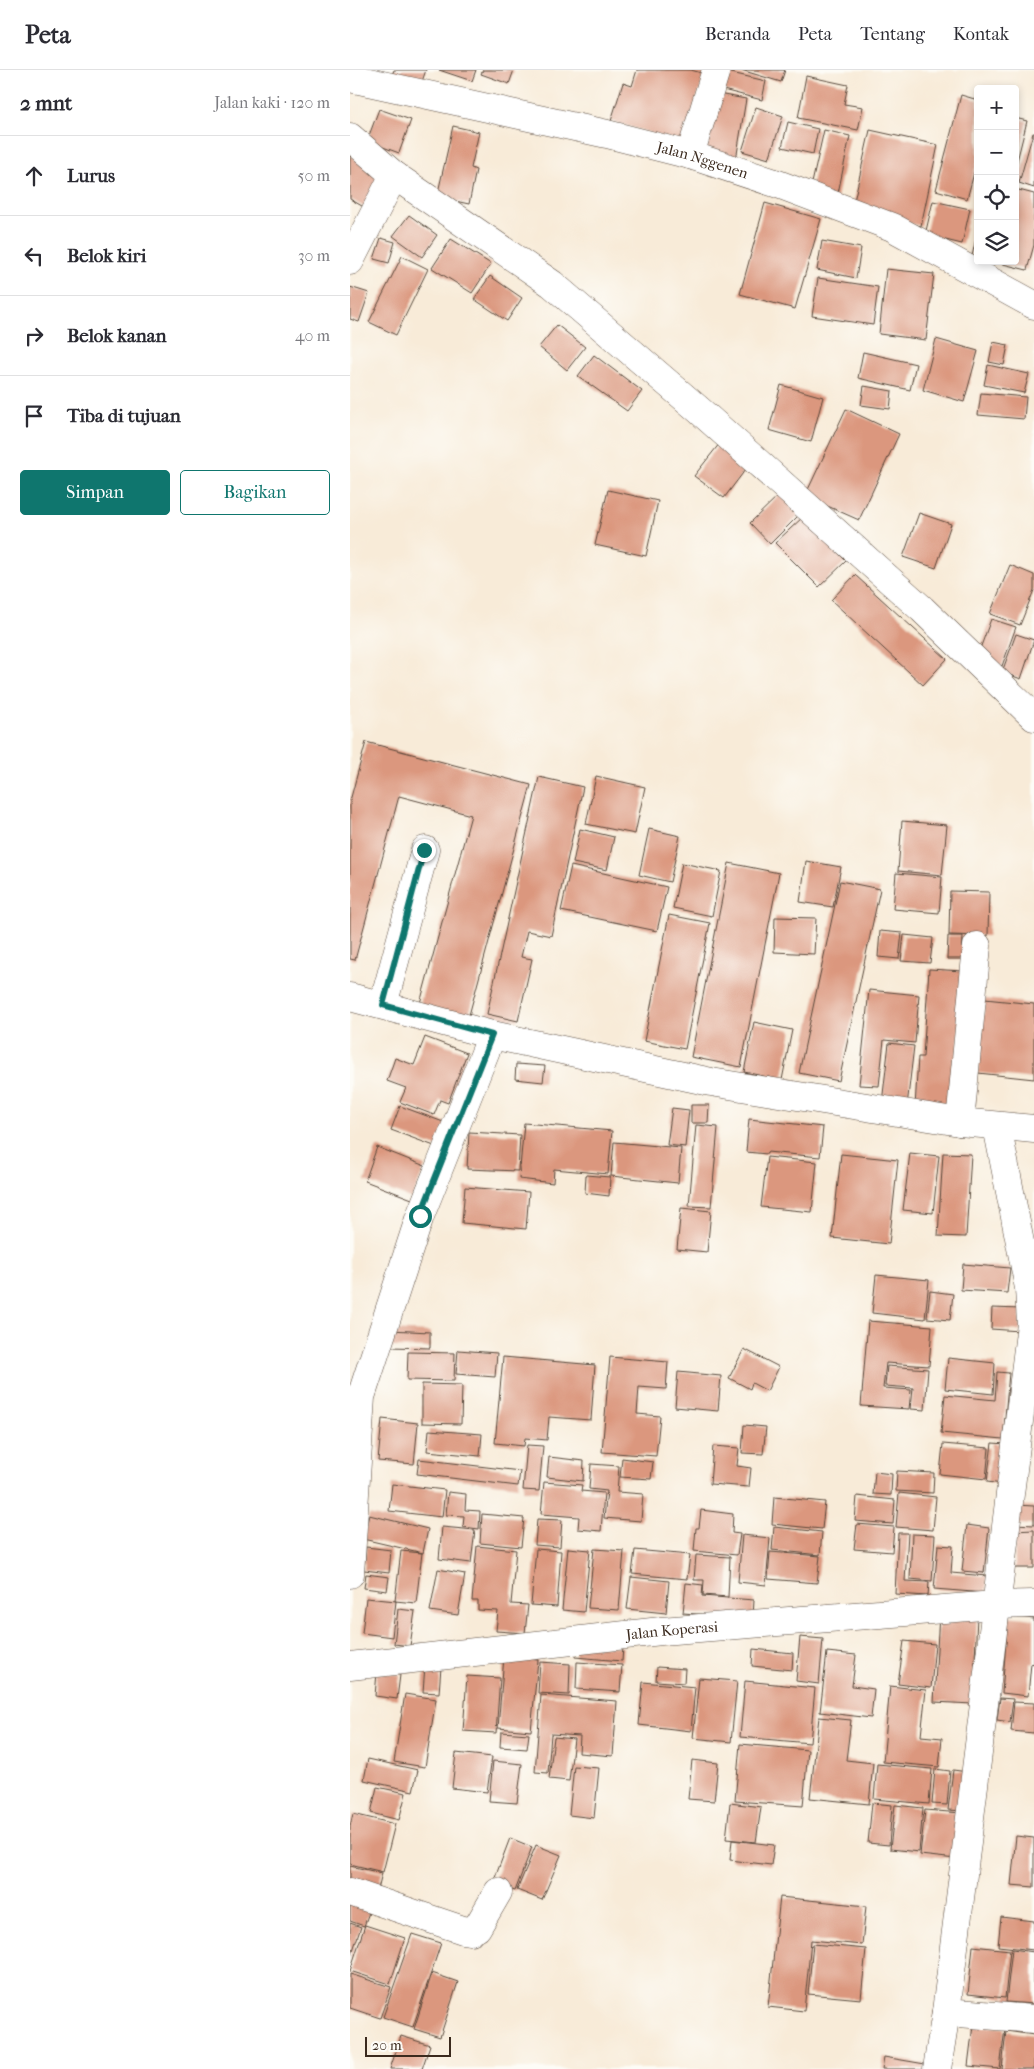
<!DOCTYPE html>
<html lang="id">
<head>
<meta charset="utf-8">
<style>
  :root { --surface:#fff; --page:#f7f7f7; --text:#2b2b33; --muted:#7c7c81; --line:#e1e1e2; --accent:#0f766e }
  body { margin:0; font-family:"IM FELL French Canon",serif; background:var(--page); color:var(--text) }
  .controls { position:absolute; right:15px; top:15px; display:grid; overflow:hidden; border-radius:5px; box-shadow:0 2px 8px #0003 }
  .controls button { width:45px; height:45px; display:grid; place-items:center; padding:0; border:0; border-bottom:1px solid var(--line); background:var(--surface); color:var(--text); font:25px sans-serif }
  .scale { position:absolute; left:15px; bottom:12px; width:86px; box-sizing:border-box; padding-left:5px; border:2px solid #3b2a1e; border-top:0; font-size:14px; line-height:18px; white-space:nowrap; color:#3b2a1e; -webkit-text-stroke:4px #fdfcf7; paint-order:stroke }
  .stop { position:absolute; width:15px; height:15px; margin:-11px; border:4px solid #0f766e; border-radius:50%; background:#fff }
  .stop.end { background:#0f766e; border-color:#fff; box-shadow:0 1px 5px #0008 }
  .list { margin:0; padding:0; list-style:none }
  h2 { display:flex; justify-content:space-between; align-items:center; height:65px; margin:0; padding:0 20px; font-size:21px }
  h2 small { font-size:16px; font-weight:400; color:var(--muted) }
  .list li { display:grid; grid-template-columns:32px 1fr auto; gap:15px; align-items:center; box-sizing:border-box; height:80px; padding:0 20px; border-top:1px solid var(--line) }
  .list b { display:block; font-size:19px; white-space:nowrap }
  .list em { font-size:16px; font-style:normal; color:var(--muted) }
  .actions { display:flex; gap:10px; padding:15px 20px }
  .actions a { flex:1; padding:11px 0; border:1px solid var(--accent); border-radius:5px; text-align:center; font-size:18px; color:var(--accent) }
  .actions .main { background:var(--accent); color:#fff }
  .icon { flex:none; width:28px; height:28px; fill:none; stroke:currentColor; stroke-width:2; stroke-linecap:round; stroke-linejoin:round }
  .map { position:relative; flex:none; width:684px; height:1999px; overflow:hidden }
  header { display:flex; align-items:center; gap:30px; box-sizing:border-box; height:70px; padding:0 25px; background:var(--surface); border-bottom:1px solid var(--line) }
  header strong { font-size:24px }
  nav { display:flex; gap:28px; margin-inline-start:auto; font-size:18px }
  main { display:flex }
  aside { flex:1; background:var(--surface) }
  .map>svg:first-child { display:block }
</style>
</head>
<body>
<header>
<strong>Peta</strong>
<nav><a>Beranda</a><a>Peta</a><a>Tentang</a><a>Kontak</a></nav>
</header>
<main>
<aside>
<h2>2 mnt<small>Jalan kaki · 120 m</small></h2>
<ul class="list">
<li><svg class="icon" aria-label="ahead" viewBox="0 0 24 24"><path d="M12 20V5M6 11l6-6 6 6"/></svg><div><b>Lurus</b></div><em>50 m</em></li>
<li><svg class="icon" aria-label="left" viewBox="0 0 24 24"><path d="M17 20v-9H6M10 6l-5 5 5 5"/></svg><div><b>Belok kiri</b></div><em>30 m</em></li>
<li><svg class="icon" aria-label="right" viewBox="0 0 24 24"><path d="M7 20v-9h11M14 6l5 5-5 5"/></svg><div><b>Belok kanan</b></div><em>40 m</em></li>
<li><svg class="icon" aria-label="arrive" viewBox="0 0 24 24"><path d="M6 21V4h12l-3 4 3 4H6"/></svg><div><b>Tiba di tujuan</b></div></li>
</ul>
<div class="actions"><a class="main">Simpan</a><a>Bagikan</a></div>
</aside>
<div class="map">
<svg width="684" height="1999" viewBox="0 0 684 1999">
  <rect width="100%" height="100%" fill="#fdfcf7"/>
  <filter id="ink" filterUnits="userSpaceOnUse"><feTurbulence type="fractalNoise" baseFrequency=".02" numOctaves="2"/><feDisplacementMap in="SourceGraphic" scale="10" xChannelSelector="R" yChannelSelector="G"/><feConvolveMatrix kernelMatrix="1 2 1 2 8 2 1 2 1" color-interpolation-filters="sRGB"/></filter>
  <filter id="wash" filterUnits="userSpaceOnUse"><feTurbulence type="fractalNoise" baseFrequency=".0096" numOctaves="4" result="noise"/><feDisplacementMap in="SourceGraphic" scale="20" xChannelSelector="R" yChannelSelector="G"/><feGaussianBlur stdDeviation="1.12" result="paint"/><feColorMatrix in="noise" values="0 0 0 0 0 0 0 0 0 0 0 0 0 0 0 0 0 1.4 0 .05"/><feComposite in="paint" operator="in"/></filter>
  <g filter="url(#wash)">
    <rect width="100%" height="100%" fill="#f8ebd8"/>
    <g id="blocks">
      <g fill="#db977e">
        <polygon points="44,0 76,0 70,17 41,7"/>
        <polygon points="89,0 126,0 122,11"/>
        <polygon points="133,0 164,0 159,14 131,4"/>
        <polygon points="287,0 341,0 355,4 333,73 261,51 273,13 282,16"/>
        <polygon points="391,0 435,0 431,12"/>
        <polygon points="377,2 416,11 412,30 373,20"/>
        <polygon points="456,6 498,15 494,34 513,37 508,60 448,48"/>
        <polygon points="362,23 396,29 386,90 353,83"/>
        <polygon points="611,25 628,30 628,88 617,129 586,120"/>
        <polygon points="406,37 433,46 419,89 392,81"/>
        <polygon points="29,39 61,50 49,83 17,71"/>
        <polygon points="665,48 677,51 666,95 665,95"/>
        <polygon points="438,52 468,59 463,84 432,77"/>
        <polygon points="103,56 129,62 121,98 126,100 119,134 87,127"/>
        <polygon points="474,60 500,66 487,128 460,122"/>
        <polygon points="520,60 588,75 571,156 502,140"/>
        <polygon points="683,63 684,63 684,118 669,113"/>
        <polygon points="0,86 36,106 17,139 0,129"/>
        <polygon points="665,119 684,124 684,175 677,200 645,192 665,191"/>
        <polygon points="583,131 620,139 612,174 575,165"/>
        <polygon points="415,133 471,149 445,239 390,224"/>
        <polygon points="59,145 87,165 72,187 43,166"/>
        <polygon points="627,164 628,164 628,187 622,186"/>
        <polygon points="31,168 45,172 39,193 24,189"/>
        <polygon points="101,169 141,194 122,223 82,198"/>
        <polygon points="472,171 511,178 506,208 467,200"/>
        <polygon points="52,186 78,199 46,265 19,252"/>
        <polygon points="536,199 584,204 576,270 529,264"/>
        <polygon points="140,206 172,228 157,251 124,229"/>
        <polygon points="468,208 528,217 523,255 462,246"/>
        <polygon points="0,217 19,223 9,252 0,249"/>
        <polygon points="207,255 235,277 217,300 189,277"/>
        <polygon points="586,269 628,281 614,332 573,320"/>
        <polygon points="643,272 658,275 654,295 639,292"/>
        <polygon points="513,282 566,294 560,320 508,308"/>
        <polygon points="244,285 292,321 277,341 228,306"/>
        <polygon points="638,295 679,304 674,323 634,315"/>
        <polygon points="431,315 473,327 461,372 419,360"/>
        <polygon points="514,316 542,321 540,339 511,335"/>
        <polygon points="631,323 676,327 674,349 628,345"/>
        <polygon points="496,339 549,364 509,450 455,426"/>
        <polygon points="370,373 399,395 374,428 344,406"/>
        <polygon points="258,420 308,431 296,486 245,475"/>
        <polygon points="434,420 454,440 420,474 400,453"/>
        <polygon points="569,443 601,454 586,498 553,487"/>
        <polygon points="453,447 496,491 469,517 425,473"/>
        <polygon points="660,495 684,505 684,520 670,555 640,544"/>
        <polygon points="505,505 597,589 573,615 481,530"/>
        <polygon points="641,549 666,557 652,596 627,587"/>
        <polygon points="666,564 684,570 671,609 652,602"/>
        <polygon points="16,672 181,715 118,949 69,937 121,745 49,726 5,890 0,889 0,731"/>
        <polygon points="246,706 295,717 285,764 236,754"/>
        <polygon points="189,707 233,717 201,866 177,861 171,887 182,889 168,951 137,944"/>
        <polygon points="552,751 597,755 592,805 548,801"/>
        <polygon points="230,759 264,767 257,800 223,793"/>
        <polygon points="299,759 330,766 320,812 289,805"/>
        <polygon points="456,791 491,797 483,837 450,832"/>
        <polygon points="332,793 371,801 362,846 323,838"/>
        <polygon points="379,793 429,803 391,997 341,987"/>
        <polygon points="221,796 317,817 307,861 211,841"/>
        <polygon points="546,803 592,807 589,843 543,839"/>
        <polygon points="490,811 530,819 489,1011 449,1003"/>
        <polygon points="600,821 639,822 638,866 599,865"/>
        <polygon points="319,845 360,853 335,979 294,971"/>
        <polygon points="425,847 466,848 464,884 424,882"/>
        <polygon points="530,861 552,863 549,889 528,887"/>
        <polygon points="554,865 583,868 580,893 551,891"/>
        <polygon points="598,866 613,866 612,889 597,889"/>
        <polygon points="579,899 613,901 605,1040 565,1038 568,987 573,987"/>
        <polygon points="519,920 569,925 565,973 534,970 529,1016 509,1015"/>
        <polygon points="635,929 684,934 684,1009 628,1003"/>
        <polygon points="404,952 442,960 432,1010 394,1002"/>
        <polygon points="75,967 117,983 98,1033 90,1030 84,1045 50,1032 56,1018 37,1011 45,988 64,995"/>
        <polygon points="539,973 564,976 557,1036 532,1033"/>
        <polygon points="166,994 195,996 193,1012 165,1009"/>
        <polygon points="341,1035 359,1035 358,1053 341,1053"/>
        <polygon points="50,1036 96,1053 87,1077 41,1060"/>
        <polygon points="322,1038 339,1040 335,1077 317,1075"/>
        <polygon points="399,1049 473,1057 470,1087 417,1082 417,1084 396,1082"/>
        <polygon points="174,1053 262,1061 258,1104 204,1099 203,1113 169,1109"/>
        <polygon points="346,1055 368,1057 361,1137 339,1136"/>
        <polygon points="119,1062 170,1065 168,1101 117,1099"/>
        <polygon points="264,1072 331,1078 328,1113 261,1106"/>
        <polygon points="27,1077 75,1096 62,1129 15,1111"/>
        <polygon points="560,1083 589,1086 583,1143 553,1140"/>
        <polygon points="593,1083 621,1084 616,1167 588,1166"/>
        <polygon points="491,1084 548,1090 539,1174 482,1168"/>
        <polygon points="417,1087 467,1092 462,1142 411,1137"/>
        <polygon points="236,1105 260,1107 259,1126 235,1123"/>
        <polygon points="115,1117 179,1122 176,1159 112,1153"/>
        <polygon points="331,1138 361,1141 357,1182 327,1179"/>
        <polygon points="613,1194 660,1198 657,1223 611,1220"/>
        <polygon points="526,1205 579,1210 575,1249 522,1243"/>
        <polygon points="580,1221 603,1224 600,1250 577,1248"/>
        <polygon points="642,1238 671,1239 670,1261 641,1259"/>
        <polygon points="518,1251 582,1256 579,1296 536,1293 533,1318 561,1320 559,1339 511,1336"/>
        <polygon points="40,1260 80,1262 80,1278 40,1277"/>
        <polygon points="394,1279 429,1297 417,1321 402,1313 400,1319 379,1308"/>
        <polygon points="108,1280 147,1283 145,1307 106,1304"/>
        <polygon points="58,1282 105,1283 104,1311 57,1310"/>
        <polygon points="153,1287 245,1295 241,1350 199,1347 197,1370 175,1368 174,1376 145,1373"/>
        <polygon points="260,1287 318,1292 316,1319 289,1317 287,1344 310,1346 306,1386 252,1382"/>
        <polygon points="598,1288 645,1293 643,1324 595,1319"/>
        <polygon points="537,1296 578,1299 575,1340 561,1339 563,1318 535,1316"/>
        <polygon points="328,1302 371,1306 368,1341 325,1337"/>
        <polygon points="647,1302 659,1303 653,1369 591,1363 595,1325 645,1330"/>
        <polygon points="72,1314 112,1315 111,1354 72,1353"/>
        <polygon points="32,1349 68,1353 64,1394 28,1391"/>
        <polygon points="394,1355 416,1357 413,1384 392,1383"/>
        <polygon points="79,1360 132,1364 130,1386 77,1381"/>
        <polygon points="642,1373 657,1374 653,1414 637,1412"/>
        <polygon points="593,1374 639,1378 636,1409 590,1404"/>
        <polygon points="177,1375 193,1376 189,1421 173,1420"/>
        <polygon points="363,1376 389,1378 387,1396 401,1398 399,1417 360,1414"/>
        <polygon points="199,1387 234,1391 233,1411 197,1407"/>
        <polygon points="272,1388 303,1392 301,1409 270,1407"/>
        <polygon points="69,1389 170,1401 168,1416 67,1404"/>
        <polygon points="241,1394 269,1396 267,1422 293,1424 291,1451 254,1448 257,1421 239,1419"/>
        <polygon points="547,1401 584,1403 583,1423 546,1421"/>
        <polygon points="525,1402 542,1404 541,1425 523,1424"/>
        <polygon points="194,1412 232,1415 231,1421 254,1423 251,1461 228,1459 229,1447 191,1444"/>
        <polygon points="42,1414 95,1420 92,1447 39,1441"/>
        <polygon points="98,1422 116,1424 115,1440 130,1441 129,1459 113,1457 114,1446 96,1445"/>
        <polygon points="549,1423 586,1427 583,1460 546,1457"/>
        <polygon points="507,1426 545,1430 543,1454 505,1451"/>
        <polygon points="424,1427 475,1432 472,1459 422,1454"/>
        <polygon points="665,1435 684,1436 684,1455 664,1454"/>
        <polygon points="351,1440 383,1444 382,1463 390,1464 387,1485 344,1481 346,1458 349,1458"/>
        <polygon points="132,1444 174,1448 171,1477 130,1473"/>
        <polygon points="19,1445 78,1459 73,1483 13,1469"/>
        <polygon points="187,1449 212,1450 210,1477 185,1475"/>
        <polygon points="507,1454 544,1457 542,1482 504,1479"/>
        <polygon points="617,1455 639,1458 634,1503 612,1501"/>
        <polygon points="92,1457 125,1460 121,1493 89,1489"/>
        <polygon points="424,1457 472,1462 470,1485 422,1480"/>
        <polygon points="684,1460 684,1498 665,1498 664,1461"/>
        <polygon points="548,1463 558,1463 555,1511 579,1512 578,1526 545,1524"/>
        <polygon points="562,1464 585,1465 582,1511 560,1509"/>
        <polygon points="392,1465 420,1468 416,1515 388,1512"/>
        <polygon points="588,1475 603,1476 601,1503 637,1506 636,1523 584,1519"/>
        <polygon points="127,1476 166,1480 161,1534 178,1535 175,1563 146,1561 148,1541 128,1540 128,1531 122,1531"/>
        <polygon points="16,1477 41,1480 39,1503 14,1500"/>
        <polygon points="218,1478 240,1480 234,1542 212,1540"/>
        <polygon points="186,1479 211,1481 207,1537 181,1535"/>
        <polygon points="244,1479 274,1481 269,1540 238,1538"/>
        <polygon points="285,1480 340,1485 337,1509 282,1504"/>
        <polygon points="51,1481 72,1483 66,1533 45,1531"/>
        <polygon points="420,1482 470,1486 467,1513 418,1509"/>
        <polygon points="346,1485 380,1487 378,1527 353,1525 354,1510 344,1510"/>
        <polygon points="88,1499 115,1504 108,1545 80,1541"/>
        <polygon points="16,1504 39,1507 37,1521 14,1518"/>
        <polygon points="281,1507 319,1511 316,1543 277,1539"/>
        <polygon points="336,1513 353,1515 352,1526 404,1530 403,1548 333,1543"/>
        <polygon points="16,1528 46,1531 42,1567 12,1563"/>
        <polygon points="48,1539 65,1541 60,1576 44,1574"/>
        <polygon points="589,1544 627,1546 623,1634 584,1632"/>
        <polygon points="658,1546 684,1549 684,1594 681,1593 678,1626 652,1623"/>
        <polygon points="450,1567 473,1569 469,1614 446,1611"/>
        <polygon points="554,1571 585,1574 581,1618 548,1614"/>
        <polygon points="225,1574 273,1577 272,1591 225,1587"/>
        <polygon points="403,1579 443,1583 442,1600 402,1596"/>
        <polygon points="477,1582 506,1585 502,1616 524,1619 521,1648 470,1642"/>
        <polygon points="154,1587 188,1590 181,1661 148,1658"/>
        <polygon points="190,1592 220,1594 219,1625 188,1623"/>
        <polygon points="227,1592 272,1595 270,1622 226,1619"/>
        <polygon points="75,1595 91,1597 89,1623 73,1622"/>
        <polygon points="307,1597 335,1599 334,1613 306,1611"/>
        <polygon points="27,1602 50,1605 47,1629 25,1626"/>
        <polygon points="117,1606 150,1608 146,1663 113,1661"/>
        <polygon points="349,1608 387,1611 381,1672 343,1668"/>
        <polygon points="395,1611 465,1618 460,1673 390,1667"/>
        <polygon points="293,1612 345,1617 341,1661 289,1655"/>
        <polygon points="540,1616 576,1620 571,1666 592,1668 589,1697 533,1692"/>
        <polygon points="55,1624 86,1629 75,1697 44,1692"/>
        <polygon points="191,1625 267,1631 263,1686 229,1683 230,1666 201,1664 198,1703 185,1702"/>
        <polygon points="650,1628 663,1629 660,1652 647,1650"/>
        <polygon points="664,1632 684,1633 684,1663 661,1661"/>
        <polygon points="469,1647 501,1650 496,1690 523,1693 519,1734 460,1728"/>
        <polygon points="151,1662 179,1664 177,1679 150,1677"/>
        <polygon points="204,1667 224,1669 219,1711 199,1709"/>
        <polygon points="390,1674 458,1680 453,1736 385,1731"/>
        <polygon points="106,1683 142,1687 137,1722 102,1718"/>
        <polygon points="18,1689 68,1700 63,1721 14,1710"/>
        <polygon points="342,1690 368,1693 364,1731 338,1729"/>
        <polygon points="143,1691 172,1694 167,1733 139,1731"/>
        <polygon points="527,1694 582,1699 579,1734 524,1729"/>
        <polygon points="224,1696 249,1698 244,1748 219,1745"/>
        <polygon points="585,1699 600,1701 597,1735 582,1734"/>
        <polygon points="603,1700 618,1702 613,1741 598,1740"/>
        <polygon points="27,1717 56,1723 49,1750 21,1743"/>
        <polygon points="380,1733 411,1737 406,1772 376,1769"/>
        <polygon points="522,1733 542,1735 539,1775 518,1773"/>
        <polygon points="545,1735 573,1738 569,1782 540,1779"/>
        <polygon points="575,1740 611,1743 606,1789 570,1785"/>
        <polygon points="3,1744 45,1754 33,1802 0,1794 0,1756"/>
        <polygon points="666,1766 684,1768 684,1817 661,1815"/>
        <polygon points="160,1768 182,1777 165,1821 143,1813"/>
        <polygon points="382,1770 424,1775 421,1795 380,1790"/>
        <polygon points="186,1775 211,1785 192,1830 167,1820"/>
        <polygon points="0,1796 32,1803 27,1823 0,1817"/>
        <polygon points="430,1827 516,1836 512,1875 461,1870 454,1941 418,1937"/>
        <polygon points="0,1829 21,1837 14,1856 0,1851"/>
        <polygon points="651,1847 684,1851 684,1880 648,1876"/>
        <polygon points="0,1853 11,1857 0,1889"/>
        <polygon points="15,1855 55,1868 40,1914 0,1901"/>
        <polygon points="62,1864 91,1873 63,1957 33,1947"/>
        <polygon points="463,1874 516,1879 511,1929 458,1924"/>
        <polygon points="623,1876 660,1880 655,1928 618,1924"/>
        <polygon points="662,1879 684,1882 684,1934 656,1932"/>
        <polygon points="82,1903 108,1912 90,1967 64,1959"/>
        <polygon points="0,1904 41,1917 30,1948 0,1938"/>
        <polygon points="623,1955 655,1958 650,1999 618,1996"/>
        <polygon points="656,1961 684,1965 684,1999 652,1999"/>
        <polygon points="51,1966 80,1975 72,1999 40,1999"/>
        <polygon points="534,1987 575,1994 574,1999 532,1999"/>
      </g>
    </g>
  </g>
  <g filter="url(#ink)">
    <use href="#blocks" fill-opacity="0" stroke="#57473a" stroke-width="1"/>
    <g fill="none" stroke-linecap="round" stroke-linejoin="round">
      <g stroke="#57473a" stroke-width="29">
        <g id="minor">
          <path id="s1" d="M0,8L257,64L340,85L428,114L542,157L684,235"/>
          <polyline points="0,67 44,105 202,214 349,340 572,539 684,647"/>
          <polyline points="340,85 366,0"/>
          <polyline points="0,191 44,105"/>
          <polyline points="0,927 142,965 361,1012 610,1052 684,1059"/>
          <polyline points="33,935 75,780"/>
          <polyline points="610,1052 627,876"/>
          <polyline points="0,1504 11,1327 70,1146 142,965"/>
          <path id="s2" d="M0,1596L311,1561L645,1535L684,1534"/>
          <polyline points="0,1822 113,1860 121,1861 127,1858 148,1822"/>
          <polyline points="596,1942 684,1949"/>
          <polyline points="587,1999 596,1942 681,1254 679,1218 647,1056"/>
        </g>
      </g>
      <use href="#minor" stroke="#fff" stroke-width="28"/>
    </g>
  </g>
  <g fill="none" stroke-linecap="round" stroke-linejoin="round" filter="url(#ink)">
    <polyline stroke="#0f766e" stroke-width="6" points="70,1146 142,965 33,935 74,780"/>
  </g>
  <g text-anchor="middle" stroke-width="4" stroke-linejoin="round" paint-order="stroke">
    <g font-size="15" fill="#3b2a1e" stroke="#fdfcf7">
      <text dy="5" stroke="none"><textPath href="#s1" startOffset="362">Jalan Nggenen</textPath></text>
      <text dy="5" stroke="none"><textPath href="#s2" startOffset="324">Jalan Koperasi</textPath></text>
    </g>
  </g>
</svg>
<div class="controls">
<button>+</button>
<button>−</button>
<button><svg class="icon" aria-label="locate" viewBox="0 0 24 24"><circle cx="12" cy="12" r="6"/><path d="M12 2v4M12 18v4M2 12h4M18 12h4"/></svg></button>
<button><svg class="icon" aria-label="layers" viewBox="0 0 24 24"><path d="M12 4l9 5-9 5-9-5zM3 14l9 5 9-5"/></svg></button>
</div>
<div class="scale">20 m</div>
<div class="stop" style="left:70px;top:1146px"></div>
<div class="stop end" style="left:74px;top:780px"></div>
</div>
</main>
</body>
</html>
